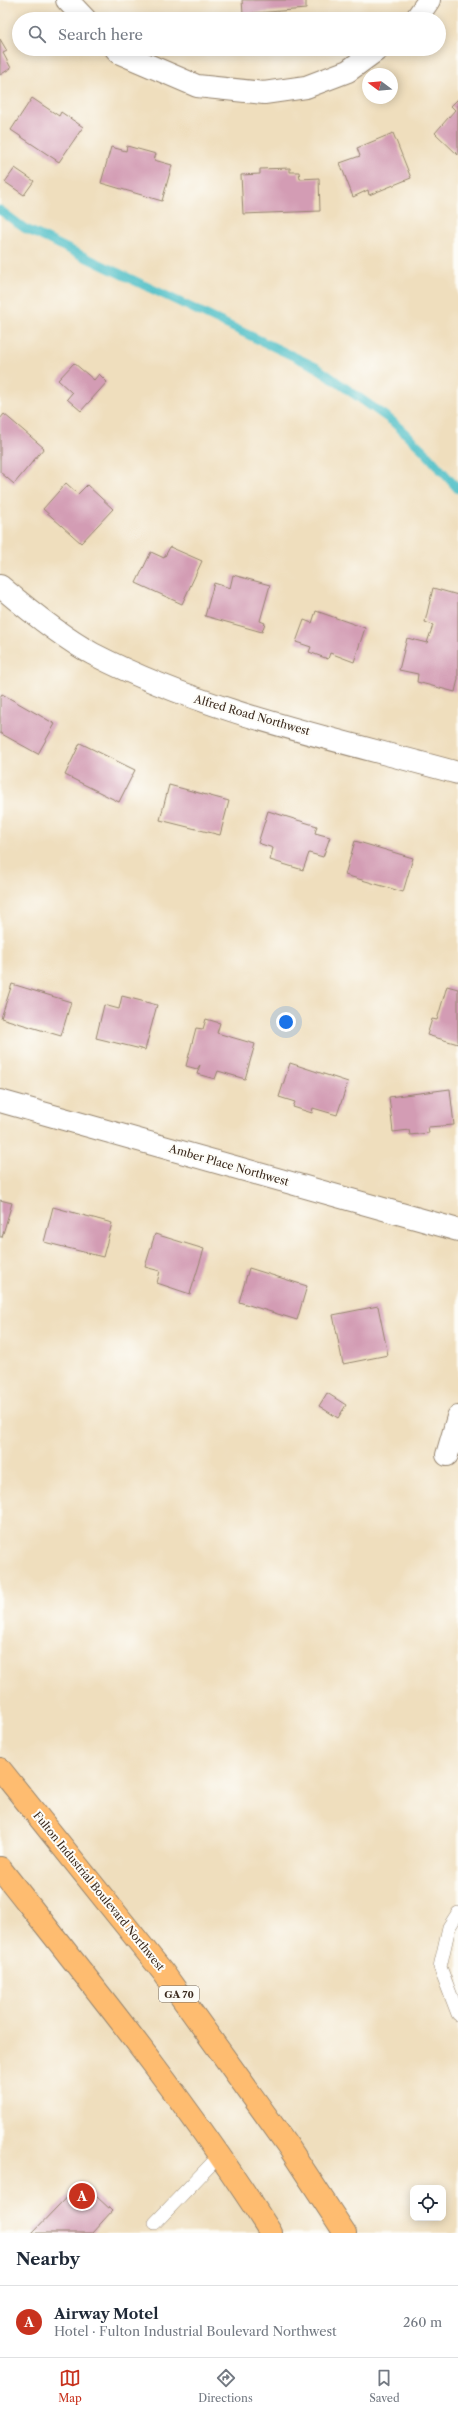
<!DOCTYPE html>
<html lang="en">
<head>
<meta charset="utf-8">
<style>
  :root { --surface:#fff; --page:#f2f2f3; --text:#1f2937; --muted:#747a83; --line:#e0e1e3; --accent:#c8321e }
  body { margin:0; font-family:"Libre Caslon Text",serif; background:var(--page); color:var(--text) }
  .controls { position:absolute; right:12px; bottom:12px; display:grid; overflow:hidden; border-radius:8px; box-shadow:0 2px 10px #0003 }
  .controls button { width:36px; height:36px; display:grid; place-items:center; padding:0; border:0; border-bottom:1px solid var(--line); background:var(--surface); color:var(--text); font:20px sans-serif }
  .compass { position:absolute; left:362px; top:68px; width:36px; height:36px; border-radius:50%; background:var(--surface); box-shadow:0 2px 10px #0003; rotate:286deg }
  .you { position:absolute; left:286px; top:1022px; width:14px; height:14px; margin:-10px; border:3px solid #fff; border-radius:50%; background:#1a73e8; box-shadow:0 0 0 6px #1a73e833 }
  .badge { display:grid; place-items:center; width:26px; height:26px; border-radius:50%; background:var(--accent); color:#fff; font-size:13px; font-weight:700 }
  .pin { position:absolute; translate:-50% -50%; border:2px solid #fff; box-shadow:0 1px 4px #0006 }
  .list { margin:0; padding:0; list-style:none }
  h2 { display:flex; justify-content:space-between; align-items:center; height:52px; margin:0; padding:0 16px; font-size:17px }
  h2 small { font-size:13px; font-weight:400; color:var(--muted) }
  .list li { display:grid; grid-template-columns:26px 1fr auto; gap:12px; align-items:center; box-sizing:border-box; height:72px; padding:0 16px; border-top:1px solid var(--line) }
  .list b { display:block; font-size:15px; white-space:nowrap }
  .list p { margin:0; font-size:13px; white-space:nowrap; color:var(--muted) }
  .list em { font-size:13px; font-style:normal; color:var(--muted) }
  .icon { flex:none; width:22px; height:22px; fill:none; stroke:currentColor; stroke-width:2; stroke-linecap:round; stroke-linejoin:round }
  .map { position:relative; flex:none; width:458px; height:2233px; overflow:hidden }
  .search { position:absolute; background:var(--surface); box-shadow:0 2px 10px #0003; left:12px; right:12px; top:12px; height:44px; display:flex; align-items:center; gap:10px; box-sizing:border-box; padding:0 14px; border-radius:22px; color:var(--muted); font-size:15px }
  .sheet { height:124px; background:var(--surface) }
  nav { display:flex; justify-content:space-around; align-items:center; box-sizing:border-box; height:56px; border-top:1px solid var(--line); background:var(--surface); font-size:11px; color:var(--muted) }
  nav a { display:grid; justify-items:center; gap:2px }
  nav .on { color:var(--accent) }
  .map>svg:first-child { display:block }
</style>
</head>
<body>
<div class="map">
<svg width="458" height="2233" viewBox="0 0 458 2233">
  <rect width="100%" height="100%" fill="#fdfcf7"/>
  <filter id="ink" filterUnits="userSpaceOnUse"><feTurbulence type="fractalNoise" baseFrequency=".025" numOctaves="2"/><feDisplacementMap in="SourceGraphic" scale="8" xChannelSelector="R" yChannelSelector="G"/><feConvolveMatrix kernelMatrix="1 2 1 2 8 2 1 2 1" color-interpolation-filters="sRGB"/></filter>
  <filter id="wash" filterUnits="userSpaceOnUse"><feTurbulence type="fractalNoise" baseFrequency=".012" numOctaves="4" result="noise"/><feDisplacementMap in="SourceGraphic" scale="16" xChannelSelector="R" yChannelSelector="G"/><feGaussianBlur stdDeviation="0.9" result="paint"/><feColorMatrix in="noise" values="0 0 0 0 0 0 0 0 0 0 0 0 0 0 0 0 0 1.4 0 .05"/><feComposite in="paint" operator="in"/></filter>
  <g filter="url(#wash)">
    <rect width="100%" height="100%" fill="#efdebd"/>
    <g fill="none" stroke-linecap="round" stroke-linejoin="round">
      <polyline stroke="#51c0c7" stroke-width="9" points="0,210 24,228 316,367 392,421 424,451 458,489"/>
    </g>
    <g id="blocks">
      <g fill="#d39cb4">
        <polygon points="242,0 306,0 306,9 243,14"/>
        <polygon points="0,39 7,51 3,53 11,68 0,75"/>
        <polygon points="32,98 59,116 61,112 83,127 59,162 11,130"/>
        <polygon points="458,99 458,155 435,133 455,110 451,106"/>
        <polygon points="393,133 411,178 369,195 368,190 353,197 340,163 360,156 357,148"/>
        <polygon points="127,146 156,154 154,160 172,165 162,201 101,183 111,147 126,151"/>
        <polygon points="15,168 34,181 24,195 5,182"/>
        <polygon points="290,168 290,172 299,172 300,179 319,178 320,211 243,214 241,175 260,174 260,169"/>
        <polygon points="74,363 94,380 99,374 107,382 81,411 67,399 72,393 58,380"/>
        <polygon points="4,414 44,448 14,484 0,472 0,419"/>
        <polygon points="66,483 78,494 87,485 113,509 81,543 43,509"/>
        <polygon points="170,547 202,561 182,604 136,583 151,552 164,558"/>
        <polygon points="233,575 270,585 260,621 265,623 262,632 205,616 214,583 230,588"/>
        <polygon points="433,588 458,595 458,679 455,692 417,682 418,674 399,670 407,638 427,643 433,625 425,622"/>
        <polygon points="316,611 365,628 354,662 330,653 328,659 309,652 311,647 296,642 304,620 312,623"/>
        <polygon points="2,694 55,724 38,754 0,733 0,697"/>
        <polygon points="80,743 135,770 119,802 65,775"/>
        <polygon points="169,785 229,801 220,835 160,820"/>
        <polygon points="268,811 317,826 315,833 330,837 323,857 309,853 303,870 270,860 273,848 258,843"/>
        <polygon points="355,841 413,858 403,892 345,875"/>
        <polygon points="12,984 71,1002 61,1036 1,1018"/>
        <polygon points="447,986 458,989 458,1044 427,1035 432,1019 437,1020"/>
        <polygon points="122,996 157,1005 145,1050 96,1038 104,1005 119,1009"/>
        <polygon points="206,1019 220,1023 217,1033 255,1044 245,1079 218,1071 215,1079 197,1074 200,1065 197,1069 186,1066 196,1028 203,1029"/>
        <polygon points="290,1063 348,1082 337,1115 313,1108 312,1113 293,1107 295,1102 279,1097"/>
        <polygon points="450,1089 454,1125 428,1127 429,1133 410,1135 409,1130 393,1132 389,1097"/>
        <polygon points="0,1200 12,1203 2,1237 0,1237"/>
        <polygon points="53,1207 112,1223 103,1257 44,1242"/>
        <polygon points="155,1234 204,1249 190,1294 157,1283 160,1271 145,1267"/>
        <polygon points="249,1268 307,1286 297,1320 239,1302"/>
        <polygon points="378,1306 388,1355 343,1364 333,1315"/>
        <polygon points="327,1393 346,1405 338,1418 319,1406"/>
        <polygon points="81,2182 112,2211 92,2233 32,2233"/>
      </g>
    </g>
  </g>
  <g filter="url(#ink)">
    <use href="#blocks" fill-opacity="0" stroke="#95846e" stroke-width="1"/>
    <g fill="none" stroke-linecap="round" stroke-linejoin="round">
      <g stroke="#95846e" stroke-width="14">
        <g id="service">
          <polyline points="458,1913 449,1927 440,1967 458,2014"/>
          <polyline points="155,2223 219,2156"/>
        </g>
      </g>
      <g stroke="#95846e" stroke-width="24">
        <g id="minor">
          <polyline points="67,0 85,19"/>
          <polyline points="416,19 429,0"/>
          <polyline points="116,49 120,53 197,86 264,93 306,87 348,71 378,49"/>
          <path d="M0,586C26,608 63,638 93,654C207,713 335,739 458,773"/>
          <polyline points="0,1101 458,1230"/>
          <polyline points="447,1455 458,1417"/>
        </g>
      </g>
      <g stroke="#95846e" stroke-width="24">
        <g id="primary">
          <polyline points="0,1769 163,1972 288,2146 345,2233"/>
          <path d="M0,1868C94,1987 190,2105 271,2233"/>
        </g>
      </g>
      <use href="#service" stroke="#fff" stroke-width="13"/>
      <use href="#minor" stroke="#fff" stroke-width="22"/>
      <use href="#primary" stroke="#febc70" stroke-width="22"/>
    </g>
  </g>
  <g text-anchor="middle" stroke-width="4" stroke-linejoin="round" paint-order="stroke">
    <rect fill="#fdfcf7" stroke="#75695f" stroke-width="1" x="159" y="1986" width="40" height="16" rx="3"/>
    <g font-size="10" font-weight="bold" fill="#3b2a1e">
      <text x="179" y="1998">GA 70</text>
    </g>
    <g font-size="11" fill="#3b2a1e" stroke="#fdfcf7">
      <text transform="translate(252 715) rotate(16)" y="4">Alfred Road Northwest</text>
      <text transform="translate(229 1165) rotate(16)" y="4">Amber Place Northwest</text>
      <text transform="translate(99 1891) rotate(51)" y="4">Fulton Industrial Boulevard Northwest</text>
    </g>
  </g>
</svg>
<div class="controls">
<button><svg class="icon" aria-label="locate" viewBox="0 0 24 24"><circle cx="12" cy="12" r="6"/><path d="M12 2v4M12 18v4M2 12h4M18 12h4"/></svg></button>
</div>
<svg class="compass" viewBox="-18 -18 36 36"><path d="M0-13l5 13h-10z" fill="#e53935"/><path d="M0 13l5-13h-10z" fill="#747a83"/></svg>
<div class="you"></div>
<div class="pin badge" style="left:82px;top:2196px">A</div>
<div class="search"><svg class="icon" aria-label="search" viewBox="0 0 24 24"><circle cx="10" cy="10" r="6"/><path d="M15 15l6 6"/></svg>Search here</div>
</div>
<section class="sheet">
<h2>Nearby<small></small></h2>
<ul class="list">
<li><span class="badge">A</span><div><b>Airway Motel</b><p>Hotel · Fulton Industrial Boulevard Northwest</p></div><em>260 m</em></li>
</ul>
</section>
<nav>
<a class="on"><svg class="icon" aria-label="map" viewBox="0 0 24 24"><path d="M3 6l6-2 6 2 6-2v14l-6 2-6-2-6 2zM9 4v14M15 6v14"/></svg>Map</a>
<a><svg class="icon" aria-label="directions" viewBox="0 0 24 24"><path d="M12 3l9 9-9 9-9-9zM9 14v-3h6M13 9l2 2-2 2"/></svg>Directions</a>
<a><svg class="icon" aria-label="saved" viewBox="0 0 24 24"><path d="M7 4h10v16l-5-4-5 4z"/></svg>Saved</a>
</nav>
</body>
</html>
